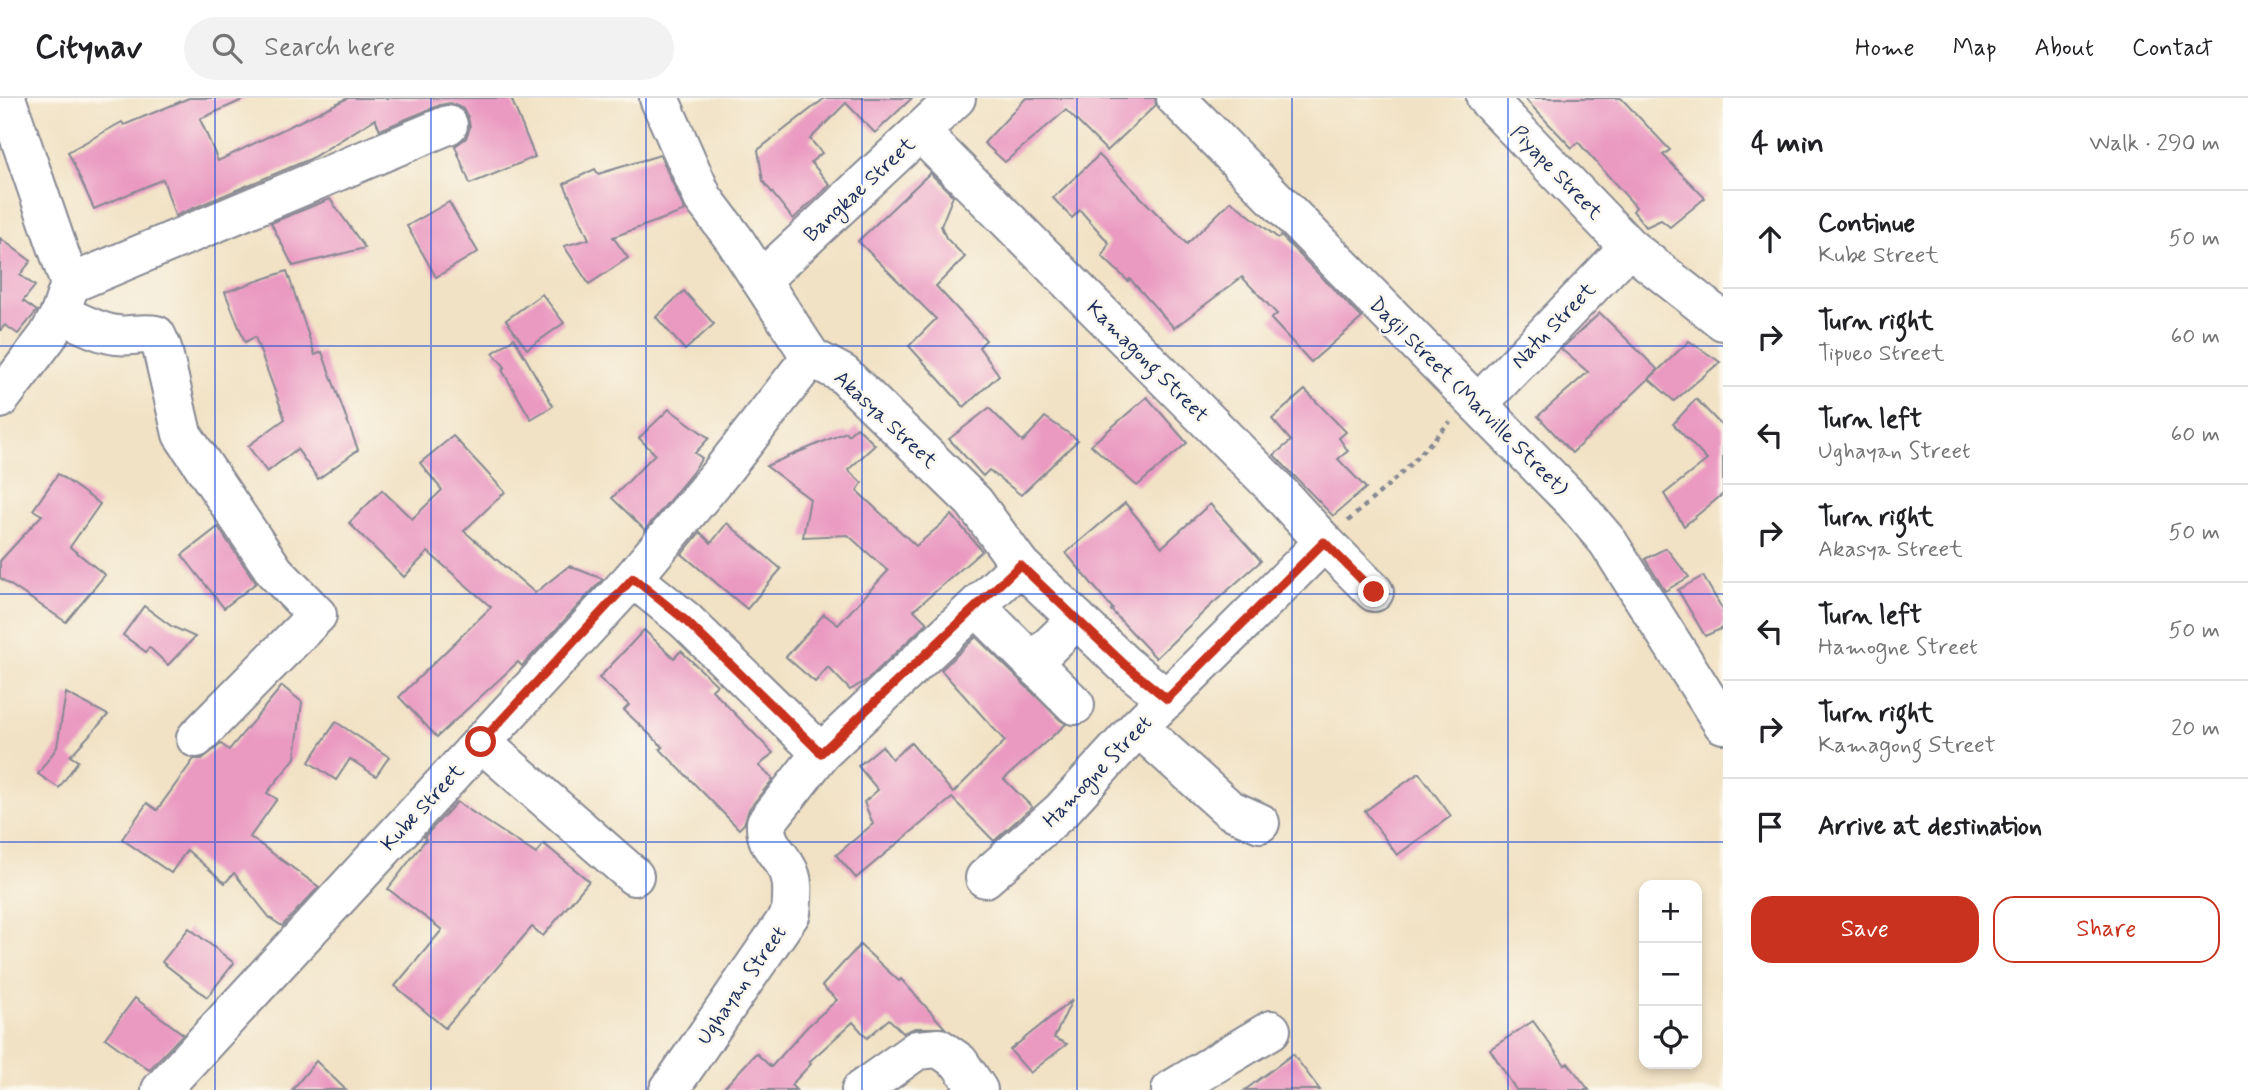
<!DOCTYPE html>
<html lang="en">
<head>
<meta charset="utf-8">
<style>
  :root { --surface:#fff; --page:#f2f2f2; --text:#202124; --muted:#757577; --line:#e0e0e0; --accent:#c8321e }
  body { margin:0; font-family:Mynerve,sans-serif; background:var(--page); color:var(--text) }
  .controls { position:absolute; right:21px; bottom:21px; display:grid; overflow:hidden; border-radius:14px; box-shadow:0 4px 10px #0003 }
  .controls button { width:63px; height:63px; display:grid; place-items:center; padding:0; border:0; border-bottom:2px solid var(--line); background:var(--surface); color:var(--text); font:35px sans-serif }
  .stop { position:absolute; width:21px; height:21px; margin:-16px; border:5px solid #c8321e; border-radius:50%; background:#fff }
  .stop.end { background:#c8321e; border-color:#fff; box-shadow:0 2px 7px #0008 }
  .list { margin:0; padding:0; list-style:none }
  h2 { display:flex; justify-content:space-between; align-items:center; height:91px; margin:0; padding:0 28px; font-size:30px }
  h2 small { font-size:23px; font-weight:400; color:var(--muted) }
  .list li { display:grid; grid-template-columns:46px 1fr auto; gap:21px; align-items:center; box-sizing:border-box; height:98px; padding:0 28px; border-top:2px solid var(--line) }
  .list b { display:block; font-size:26px; white-space:nowrap }
  .list p { margin:0; font-size:23px; white-space:nowrap; color:var(--muted) }
  .list em { font-size:23px; font-style:normal; color:var(--muted) }
  .actions { display:flex; gap:14px; padding:21px 28px }
  .actions a { flex:1; padding:16px 0; border:2px solid var(--accent); border-radius:21px; text-align:center; font-size:24px; color:var(--accent) }
  .actions .main { background:var(--accent); color:#fff }
  .icon { flex:none; width:38px; height:38px; fill:none; stroke:currentColor; stroke-width:2; stroke-linecap:round; stroke-linejoin:round }
  .map { position:relative; flex:none; width:1723px; height:992px; overflow:hidden }
  header { display:flex; align-items:center; gap:42px; box-sizing:border-box; height:98px; padding:0 35px; background:var(--surface); border-bottom:2px solid var(--line) }
  header strong { font-size:33px }
  nav { display:flex; gap:38px; margin-inline-start:auto; font-size:24px }
  .search { width:490px; height:63px; background:var(--page); display:flex; align-items:center; gap:18px; box-sizing:border-box; padding:0 24px; border-radius:38px; color:var(--muted); font-size:26px }
  main { display:flex }
  aside { flex:1; background:var(--surface) }
  .map>svg:first-child { display:block }
</style>
</head>
<body>
<header>
<strong>Citynav</strong>
<div class="search"><svg class="icon" aria-label="search" viewBox="0 0 24 24"><circle cx="10" cy="10" r="6"/><path d="M15 15l6 6"/></svg>Search here</div>
<nav><a>Home</a><a>Map</a><a>About</a><a>Contact</a></nav>
</header>
<main>
<div class="map">
<svg width="1723" height="992" viewBox="0 0 1723 992">
  <rect width="100%" height="100%" fill="#fbf7ec"/>
  <filter id="ink" filterUnits="userSpaceOnUse"><feTurbulence type="fractalNoise" baseFrequency=".0143" numOctaves="2"/><feDisplacementMap in="SourceGraphic" scale="14" xChannelSelector="R" yChannelSelector="G"/><feConvolveMatrix kernelMatrix="1 2 1 2 8 2 1 2 1" color-interpolation-filters="sRGB"/></filter>
  <filter id="wash" filterUnits="userSpaceOnUse"><feTurbulence type="fractalNoise" baseFrequency=".00686" numOctaves="4" result="noise"/><feDisplacementMap in="SourceGraphic" scale="28" xChannelSelector="R" yChannelSelector="G"/><feGaussianBlur stdDeviation="1.57" result="paint"/><feColorMatrix in="noise" values="0 0 0 0 0 0 0 0 0 0 0 0 0 0 0 0 0 1.4 0 .05"/><feComposite in="paint" operator="in"/></filter>
  <g filter="url(#wash)">
    <rect width="100%" height="100%" fill="#f1e2c5"/>
    <g id="blocks">
      <g fill="#ea99c1">
        <polygon points="189,0 247,0 200,21 218,63 348,0 511,0 535,59 470,86 455,48 466,40 470,29 468,19 462,10 450,5 440,7 380,32 375,21 310,61 175,118 163,81 94,111 68,54 122,24 124,27"/>
        <polygon points="825,0 912,0 875,35 846,5 810,41 822,55 811,64 830,87 793,121 763,83 758,52"/>
        <polygon points="1026,0 1155,0 1156,7 1107,53 1066,12 1005,64 984,45"/>
        <polygon points="1524,0 1621,0 1670,52 1663,57 1705,100 1670,129 1661,122 1646,129 1633,113 1636,109 1578,44 1572,50"/>
        <polygon points="660,57 685,113 613,139 628,160 589,186 564,148 589,141 564,86 595,71 598,76"/>
        <polygon points="1099,57 1187,146 1231,103 1278,140 1281,138 1362,220 1311,264 1271,221 1277,216 1242,179 1174,230 1130,181 1128,183 1102,158 1109,145 1080,112 1072,120 1053,100"/>
        <polygon points="930,75 953,98 941,128 946,140 965,159 936,188 986,242 979,249 999,277 964,309 909,248 936,221 858,143"/>
        <polygon points="330,101 365,150 293,168 271,125"/>
        <polygon points="449,104 478,154 436,179 407,128"/>
        <polygon points="0,140 31,163 20,177 35,188 23,203 37,213 18,236 5,227 0,233"/>
        <polygon points="287,173 315,257 322,254 358,352 318,381 297,351 267,374 248,348 285,321 255,239 245,244 225,194"/>
        <polygon points="684,193 714,226 685,252 656,219"/>
        <polygon points="542,196 564,225 527,251 506,222"/>
        <polygon points="1600,215 1658,272 1572,355 1538,318 1588,274 1561,251"/>
        <polygon points="514,240 553,308 531,321 502,272 505,269 493,255"/>
        <polygon points="1689,243 1720,264 1674,303 1649,281"/>
        <polygon points="1305,292 1346,334 1339,340 1348,353 1338,361 1366,390 1333,418 1274,357 1291,343 1272,321"/>
        <polygon points="1147,299 1187,345 1137,388 1091,347"/>
        <polygon points="1696,301 1723,329 1723,396 1684,428 1664,396 1707,362 1673,326"/>
        <polygon points="989,310 1023,344 1045,319 1078,342 1021,397 989,372 983,378 949,341"/>
        <polygon points="669,311 709,340 695,355 702,360 692,375 645,432 612,400 655,356 639,340"/>
        <polygon points="857,329 875,347 848,372 862,385 857,393 916,448 952,417 982,453 914,512 927,525 867,582 850,592 828,569 815,584 786,559 824,516 838,527 888,473 848,437 803,439 810,401 766,368 846,334 848,337"/>
        <polygon points="453,338 505,394 464,433 535,495 569,468 603,481 522,568 518,564 437,639 399,599 491,509 428,454 404,479 349,425 382,392 412,421 442,392 420,365"/>
        <polygon points="58,376 100,406 70,449 105,477 66,524 0,480 0,463 42,417 33,412"/>
        <polygon points="1125,405 1162,449 1210,406 1261,463 1210,508 1156,560 1111,512 1113,511 1066,455"/>
        <polygon points="727,425 781,471 747,511 682,456 700,434 711,445"/>
        <polygon points="218,429 256,485 224,510 182,457"/>
        <polygon points="1666,450 1689,479 1665,493 1645,461"/>
        <polygon points="1703,478 1723,512 1723,530 1705,538 1678,492"/>
        <polygon points="144,508 171,528 195,539 168,567 149,549 146,554 123,537"/>
        <polygon points="644,532 674,560 681,553 717,587 712,592 773,655 759,668 773,681 749,711 744,726 739,731 660,651 663,649 624,612 629,607 599,580"/>
        <polygon points="976,539 1060,622 1066,626 1004,681 1032,709 994,743 952,700 856,780 836,757 873,726 864,704 878,692 858,668 882,648 892,661 911,645 953,695 1005,643 941,572"/>
        <polygon points="282,588 302,604 295,660 267,695 277,701 250,739 319,789 282,828 270,820 234,775 225,785 187,752 171,775 122,741 147,705 157,712 194,661 202,661 221,646 229,652"/>
        <polygon points="66,595 108,617 70,658 78,663 59,690 38,676 57,649"/>
        <polygon points="336,624 389,659 376,678 350,661 336,682 309,664"/>
        <polygon points="1419,675 1451,718 1397,757 1365,713"/>
        <polygon points="457,704 536,756 544,746 589,783 543,838 532,829 445,930 395,888 442,832 388,791 426,741 424,739"/>
        <polygon points="189,830 234,865 207,899 162,864"/>
        <polygon points="860,847 899,883 901,881 945,930 915,930 903,935 889,921 867,940 853,924 809,964 811,966 791,987 796,992 722,992 756,955 771,969 808,928 837,902 822,888"/>
        <polygon points="135,900 183,936 149,972 105,940"/>
        <polygon points="1072,902 1054,940 1067,946 1030,975 1010,952"/>
        <polygon points="1533,923 1565,967 1568,965 1589,992 1516,992 1490,951"/>
        <polygon points="1293,956 1320,992 1245,992"/>
        <polygon points="316,963 346,992 292,992"/>
      </g>
    </g>
  </g>
  <g filter="url(#ink)">
    <use href="#blocks" fill-opacity="0" stroke="#868892" stroke-width="2"/>
    <g fill="none" stroke-linecap="round" stroke-linejoin="round">
      <g stroke="#868892" stroke-width="42">
        <g id="minor">
          <polyline points="659,0 703,100 734,141 811,259 843,276 974,404 1020,467 1124,566 1167,601"/>
          <polyline points="1176,0 1574,404 1608,444 1723,626"/>
          <polyline points="1486,0 1629,149 1723,223"/>
          <polyline points="920,34 1273,388 1324,444 1374,494"/>
          <polyline points="761,182 956,0"/>
          <polyline points="70,186 448,27"/>
          <path d="M60,216C78,223 98,235 117,237C130,239 142,234 156,237L162,250L182,336L275,474L317,517L196,640"/>
          <polyline points="0,301 48,238 60,216 70,186 6,0"/>
          <polyline points="1478,306 1629,149"/>
          <polyline points="633,480 685,522 821,655"/>
          <polyline points="990,522 1075,607"/>
          <polyline points="1032,565 1077,521"/>
          <polyline points="1138,629 1229,711 1260,725"/>
          <polyline points="481,644 634,778"/>
          <polyline points="985,780 1061,713 1138,629 1324,444"/>
          <polyline points="161,992 633,480 719,377 811,259"/>
          <path d="M669,992L791,815C792,800 795,783 787,770C777,753 765,746 766,725L821,655L1020,467"/>
          <polyline points="861,992 917,952 939,950 959,964 978,992"/>
          <polyline points="1171,992 1271,932"/>
        </g>
      </g>
      <polyline stroke="#868892" stroke-width="4.5" stroke-dasharray="5 5" stroke-linecap="butt" points="1348,423 1404,373 1450,324"/>
      <use href="#minor" stroke="#fff" stroke-width="38"/>
    </g>
  </g>
  <g fill="none" stroke-linecap="round" stroke-linejoin="round" filter="url(#ink)">
    <polyline stroke="#c8321e" stroke-width="9" points="481,644 633,480 685,522 821,655 1020,467 1124,566 1167,601 1324,444 1374,494"/>
  </g>
  <path fill="none" stroke="#1d4ed8" stroke-width="2" stroke-opacity="0.55" d="M215,0V992M431,0V992M646,0V992M862,0V992M1077,0V992M1292,0V992M1508,0V992M0,248H1723M0,496H1723M0,744H1723"/>
  <g text-anchor="middle" stroke-width="5" stroke-linejoin="round" paint-order="stroke">
    <g font-size="21" fill="#1b2f5e" stroke="#fbf7ec">
      <text transform="translate(1557 74) rotate(46)" y="7">Piyape Street</text>
      <text transform="translate(859 91) rotate(-43)" y="7">Bangkae Street</text>
      <text transform="translate(1553 227) rotate(-46)" y="7">Natu Street</text>
      <text transform="translate(1148 263) rotate(45)" y="7">Kamagong Street</text>
      <text transform="translate(1469 298) rotate(45)" y="7">Dagil Street (Marville Street)</text>
      <text transform="translate(886 321) rotate(43)" y="7">Akasya Street</text>
      <text transform="translate(1097 673) rotate(-46)" y="7">Hamogne Street</text>
      <text transform="translate(422 709) rotate(-47)" y="7">Kube Street</text>
      <text transform="translate(741 887) rotate(-55)" y="7">Ughayan Street</text>
    </g>
  </g>
</svg>
<div class="controls">
<button>+</button>
<button>−</button>
<button><svg class="icon" aria-label="locate" viewBox="0 0 24 24"><circle cx="12" cy="12" r="6"/><path d="M12 2v4M12 18v4M2 12h4M18 12h4"/></svg></button>
</div>
<div class="stop" style="left:481px;top:644px"></div>
<div class="stop end" style="left:1374px;top:494px"></div>
</div>
<aside>
<h2>4 min<small>Walk · 290 m</small></h2>
<ul class="list">
<li><svg class="icon" aria-label="ahead" viewBox="0 0 24 24"><path d="M12 20V5M6 11l6-6 6 6"/></svg><div><b>Continue</b><p>Kube Street</p></div><em>50 m</em></li>
<li><svg class="icon" aria-label="right" viewBox="0 0 24 24"><path d="M7 20v-9h11M14 6l5 5-5 5"/></svg><div><b>Turn right</b><p>Tipueo Street</p></div><em>60 m</em></li>
<li><svg class="icon" aria-label="left" viewBox="0 0 24 24"><path d="M17 20v-9H6M10 6l-5 5 5 5"/></svg><div><b>Turn left</b><p>Ughayan Street</p></div><em>60 m</em></li>
<li><svg class="icon" aria-label="right" viewBox="0 0 24 24"><path d="M7 20v-9h11M14 6l5 5-5 5"/></svg><div><b>Turn right</b><p>Akasya Street</p></div><em>50 m</em></li>
<li><svg class="icon" aria-label="left" viewBox="0 0 24 24"><path d="M17 20v-9H6M10 6l-5 5 5 5"/></svg><div><b>Turn left</b><p>Hamogne Street</p></div><em>50 m</em></li>
<li><svg class="icon" aria-label="right" viewBox="0 0 24 24"><path d="M7 20v-9h11M14 6l5 5-5 5"/></svg><div><b>Turn right</b><p>Kamagong Street</p></div><em>20 m</em></li>
<li><svg class="icon" aria-label="arrive" viewBox="0 0 24 24"><path d="M6 21V4h12l-3 4 3 4H6"/></svg><div><b>Arrive at destination</b></div></li>
</ul>
<div class="actions"><a class="main">Save</a><a>Share</a></div>
</aside>
</main>
</body>
</html>
